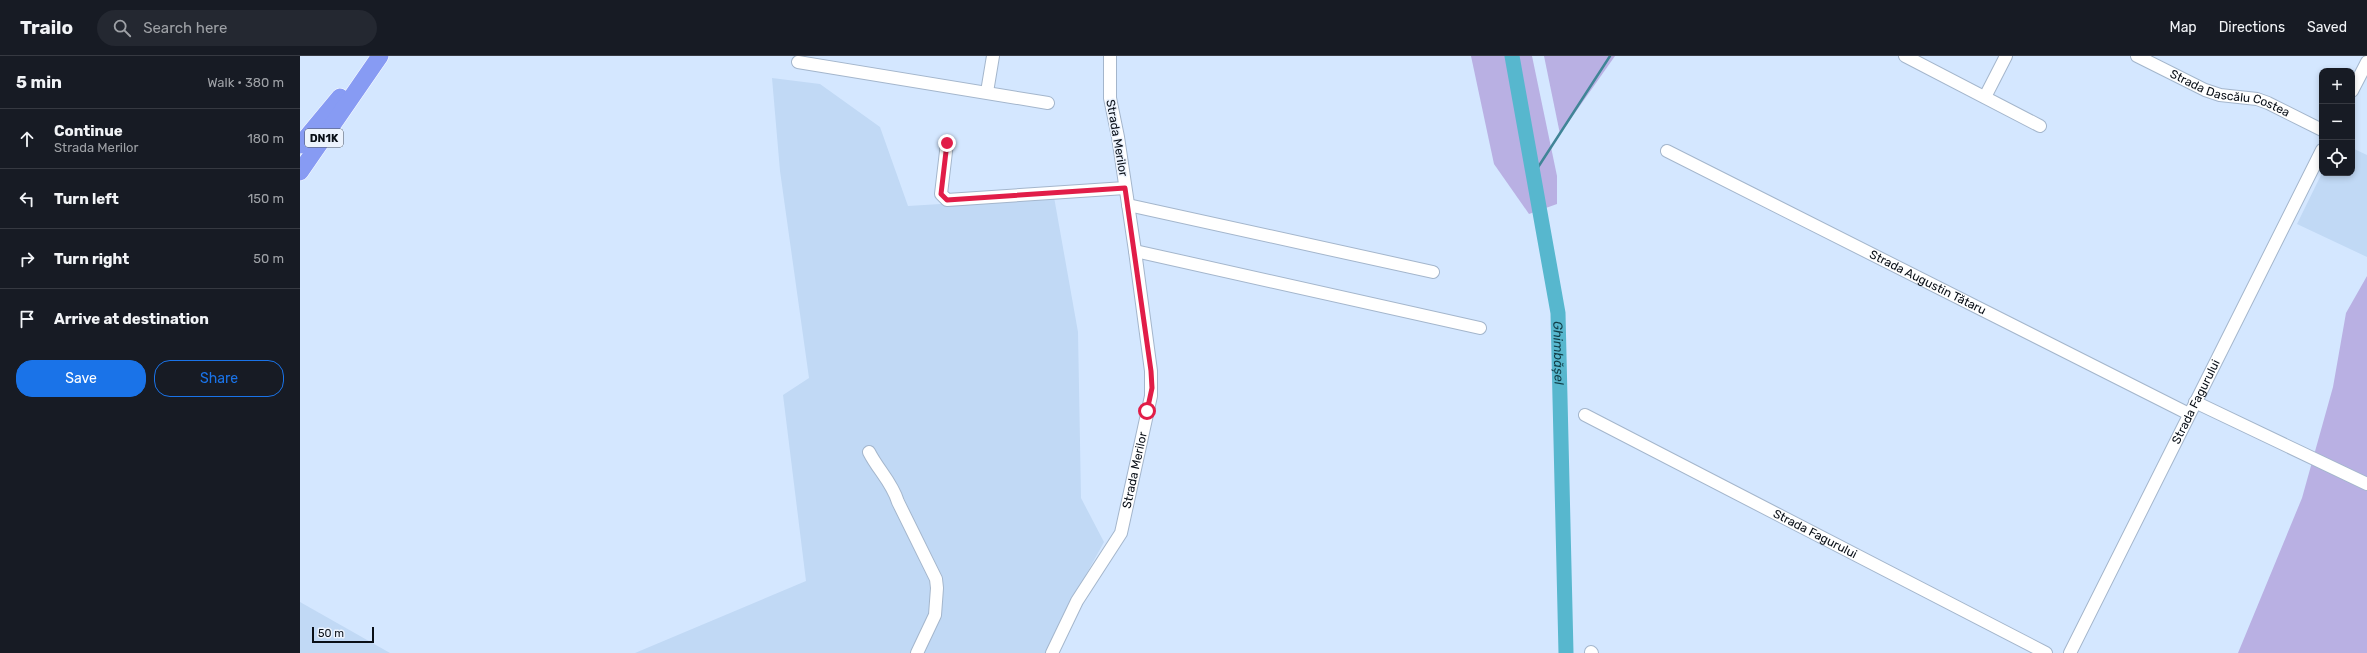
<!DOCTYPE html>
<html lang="en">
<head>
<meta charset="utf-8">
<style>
  :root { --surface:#171b24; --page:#242831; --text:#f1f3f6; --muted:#9ea1a6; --line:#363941; --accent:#1a73e8 }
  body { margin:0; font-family:Rubik,sans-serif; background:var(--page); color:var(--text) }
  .controls { position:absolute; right:12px; top:12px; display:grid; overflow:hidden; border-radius:8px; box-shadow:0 2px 6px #0003 }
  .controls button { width:36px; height:36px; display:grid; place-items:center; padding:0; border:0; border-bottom:1px solid var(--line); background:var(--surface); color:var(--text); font:20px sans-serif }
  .scale { position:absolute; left:12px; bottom:10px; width:62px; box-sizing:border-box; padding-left:4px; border:2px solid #090f17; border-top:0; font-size:11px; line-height:14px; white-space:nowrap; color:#090f17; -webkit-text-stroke:3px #ecf3fd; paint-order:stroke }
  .stop { position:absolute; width:12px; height:12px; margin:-9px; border:3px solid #e11d48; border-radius:50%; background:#fff }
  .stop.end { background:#e11d48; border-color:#fff; box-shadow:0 1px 4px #0008 }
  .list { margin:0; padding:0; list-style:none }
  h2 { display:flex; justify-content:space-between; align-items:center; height:52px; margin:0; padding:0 16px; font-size:17px }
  h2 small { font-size:13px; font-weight:400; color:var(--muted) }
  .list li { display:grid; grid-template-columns:26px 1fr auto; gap:12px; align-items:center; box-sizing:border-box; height:60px; padding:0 16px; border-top:1px solid var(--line) }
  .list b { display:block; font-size:15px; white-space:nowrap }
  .list p { margin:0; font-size:13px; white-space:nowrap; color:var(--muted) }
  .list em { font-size:13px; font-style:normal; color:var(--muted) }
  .actions { display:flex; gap:8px; padding:12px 16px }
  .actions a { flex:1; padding:9px 0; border:1px solid var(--accent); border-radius:16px; text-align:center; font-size:14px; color:var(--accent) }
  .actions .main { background:var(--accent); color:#fff }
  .icon { flex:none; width:22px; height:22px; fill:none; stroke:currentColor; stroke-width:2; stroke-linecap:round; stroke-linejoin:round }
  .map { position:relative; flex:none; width:2067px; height:597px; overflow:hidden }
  header { display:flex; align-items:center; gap:24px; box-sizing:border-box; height:56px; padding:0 20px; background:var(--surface); border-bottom:1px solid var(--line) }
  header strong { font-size:19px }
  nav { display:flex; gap:22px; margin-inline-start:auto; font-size:14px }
  .search { width:280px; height:36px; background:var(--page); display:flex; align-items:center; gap:10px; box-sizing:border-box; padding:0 14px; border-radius:22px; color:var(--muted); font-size:15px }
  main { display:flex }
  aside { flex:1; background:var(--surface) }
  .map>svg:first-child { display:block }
</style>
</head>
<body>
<header>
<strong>Trailo</strong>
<div class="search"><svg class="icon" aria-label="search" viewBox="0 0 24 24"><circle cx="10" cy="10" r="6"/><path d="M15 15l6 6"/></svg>Search here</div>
<nav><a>Map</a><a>Directions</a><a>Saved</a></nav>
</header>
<main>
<aside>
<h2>5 min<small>Walk · 380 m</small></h2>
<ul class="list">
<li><svg class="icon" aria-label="ahead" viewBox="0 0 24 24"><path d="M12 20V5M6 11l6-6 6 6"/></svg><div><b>Continue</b><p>Strada Merilor</p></div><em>180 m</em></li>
<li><svg class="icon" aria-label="left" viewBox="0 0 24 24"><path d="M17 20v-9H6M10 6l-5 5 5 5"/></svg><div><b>Turn left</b></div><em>150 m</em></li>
<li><svg class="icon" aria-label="right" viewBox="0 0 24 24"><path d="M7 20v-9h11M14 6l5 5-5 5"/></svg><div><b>Turn right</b></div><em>50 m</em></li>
<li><svg class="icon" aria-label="arrive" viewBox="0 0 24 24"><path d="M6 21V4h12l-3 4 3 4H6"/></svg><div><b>Arrive at destination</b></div></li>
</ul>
<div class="actions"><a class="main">Save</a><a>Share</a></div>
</aside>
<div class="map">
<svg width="2067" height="597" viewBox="0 0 2067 597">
  <rect width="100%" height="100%" fill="#d4e7ff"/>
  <g fill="#c1d9f5">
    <polygon points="472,22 520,28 580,71 608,150 754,141 778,276 781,442 804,486 766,555 749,597 335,597 506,525 483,339 509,322 480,115"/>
    <polygon points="2052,92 2067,99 2067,201 1997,168 2022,117 2052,117"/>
    <polygon points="0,546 90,597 0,597"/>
  </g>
  <g fill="#b9b0e3">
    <polygon points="1171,0 1232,0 1257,120 1257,148 1229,158 1194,108"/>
    <polygon points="1244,0 1315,0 1260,78"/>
    <polygon points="2067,220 2067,597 1938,597 2002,442 2033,331 2046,257"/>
  </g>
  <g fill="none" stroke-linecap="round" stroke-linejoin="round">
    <polyline stroke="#408597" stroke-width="2.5" points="1233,119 1310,0"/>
    <path stroke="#57b7ce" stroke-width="15" id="s1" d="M1212,0L1258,257L1266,597"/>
    <g stroke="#a4b6cc" stroke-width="14">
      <g id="minor">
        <polyline points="1605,0 1740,70"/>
        <path id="s2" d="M1837,0L1905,34L1920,39L1957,43L1968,47L2022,74"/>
        <polyline points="498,6 748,47"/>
        <polyline points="2052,35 2067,6"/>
        <polyline points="687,36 693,0"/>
        <polyline points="1685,41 1706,0"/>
        <polyline points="647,87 641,138 647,144 825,132"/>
        <path id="s3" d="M1367,95L1889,358"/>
        <polyline points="828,149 1133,216"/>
        <polyline points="835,195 1180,272"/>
        <polyline points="1895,346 2067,428"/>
        <path id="s4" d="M1285,359L1746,597"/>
        <path d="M569,396C578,414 592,426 598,446L636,523L637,532L635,559L617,597"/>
        <polyline points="1291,596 1292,597"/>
        <path id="s5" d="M752,597L777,545L821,477L851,340V315L835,195L818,81L810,42V0"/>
        <path id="s6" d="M1770,597L2022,94"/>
      </g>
    </g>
    <g stroke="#fff" stroke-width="18">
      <g id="highway">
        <polyline points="0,89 40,41"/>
        <polyline points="0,116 80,0"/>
      </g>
    </g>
    <use href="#minor" stroke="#fff" stroke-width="12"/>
    <use href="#highway" stroke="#879bf3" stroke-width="17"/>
  </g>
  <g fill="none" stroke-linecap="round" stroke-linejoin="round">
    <polyline stroke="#e11d48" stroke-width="5" points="647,87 641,138 647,144 825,132 851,315 852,332 847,355"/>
  </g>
  <g text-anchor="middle" stroke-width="3" stroke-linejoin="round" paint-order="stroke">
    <rect fill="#ecf3fd" stroke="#4d535c" stroke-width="1" x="5" y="73" width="38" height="18" rx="3"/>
    <g font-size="11" font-weight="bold" fill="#090f17">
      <text x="24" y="86">DN1K</text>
    </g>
    <g font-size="12" fill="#090f17" stroke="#ecf3fd">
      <text dy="4" stroke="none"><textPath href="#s2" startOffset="101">Strada Dascălu Costea</textPath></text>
      <text transform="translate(817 82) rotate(80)" y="4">Strada Merilor</text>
      <text dy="4" stroke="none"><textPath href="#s3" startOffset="292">Strada Augustin Tătaru</textPath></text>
      <text dy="4" stroke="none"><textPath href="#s6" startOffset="281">Strada Fagurului</textPath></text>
      <text dy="4" stroke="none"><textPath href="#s5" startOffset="203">Strada Merilor</textPath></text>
      <text dy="4" stroke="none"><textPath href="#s4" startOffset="259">Strada Fagurului</textPath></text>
    </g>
    <g font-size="13" font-style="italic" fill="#113d47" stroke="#ecf3fd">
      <text dy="5" stroke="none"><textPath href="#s1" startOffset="301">Ghimbășel</textPath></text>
    </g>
  </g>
</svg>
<div class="controls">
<button>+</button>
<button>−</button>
<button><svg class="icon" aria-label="locate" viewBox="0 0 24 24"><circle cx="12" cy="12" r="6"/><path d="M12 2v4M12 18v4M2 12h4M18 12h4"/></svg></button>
</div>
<div class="scale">50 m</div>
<div class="stop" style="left:847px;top:355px"></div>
<div class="stop end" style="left:647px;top:87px"></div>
</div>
</main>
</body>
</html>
